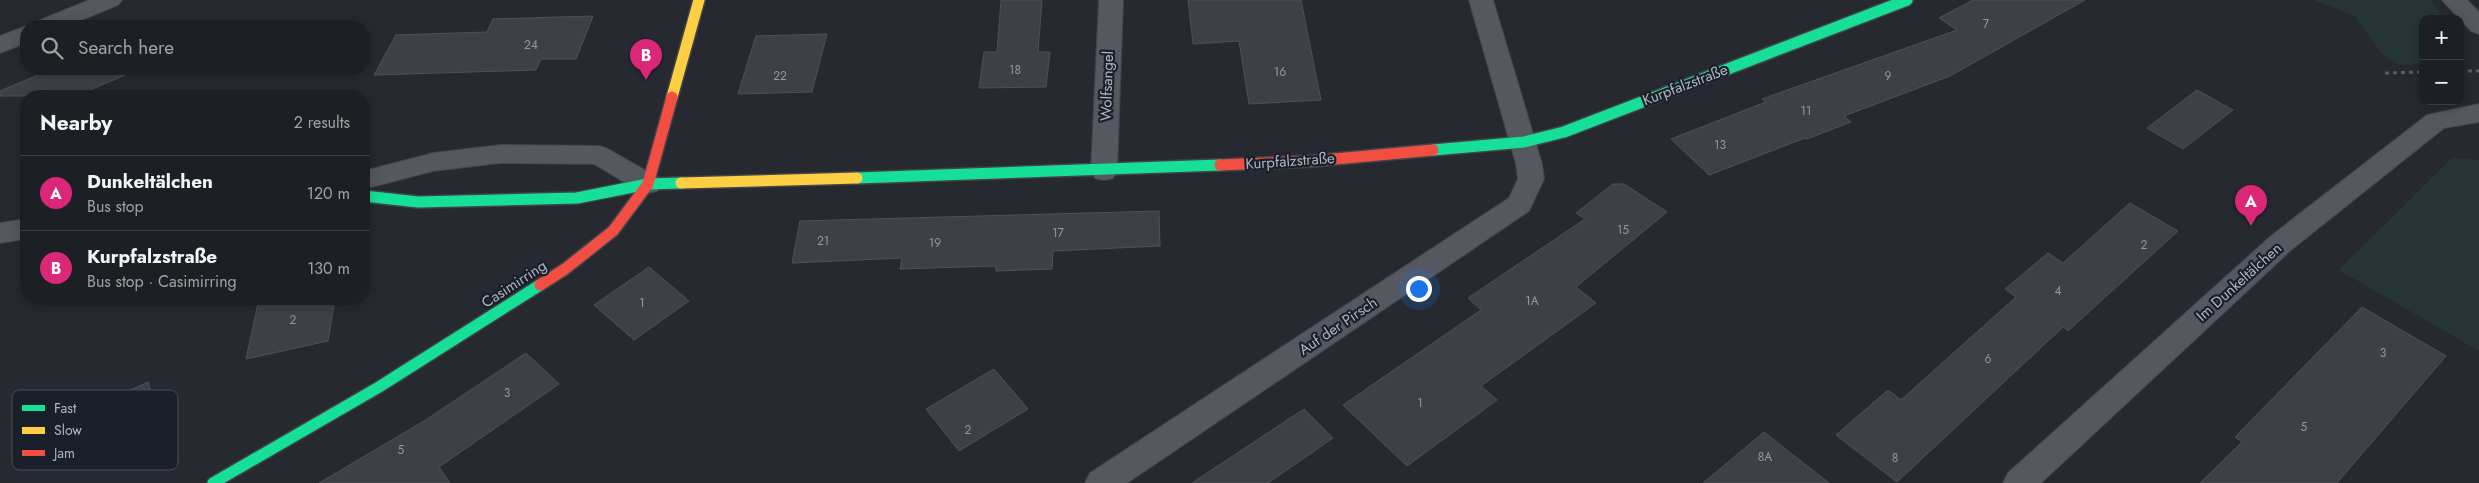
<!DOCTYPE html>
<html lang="en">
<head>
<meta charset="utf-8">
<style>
  :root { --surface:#1c2024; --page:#25282c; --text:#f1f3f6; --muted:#a0a3a6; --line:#3a3e41; --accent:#db2777 }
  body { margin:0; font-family:Jost,sans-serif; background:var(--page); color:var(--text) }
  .controls { position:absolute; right:15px; top:15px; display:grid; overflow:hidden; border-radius:10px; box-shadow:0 2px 12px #0003 }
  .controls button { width:45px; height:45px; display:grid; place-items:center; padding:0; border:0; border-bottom:1px solid var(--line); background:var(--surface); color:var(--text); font:25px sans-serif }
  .you { position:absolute; left:1418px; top:288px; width:18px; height:18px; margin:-12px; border:4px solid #fff; border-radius:50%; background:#1a73e8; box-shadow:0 0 0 8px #1a73e833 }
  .badge { display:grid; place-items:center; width:32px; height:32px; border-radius:50%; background:var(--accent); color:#fff; font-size:16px; font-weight:700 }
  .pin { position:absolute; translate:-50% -41px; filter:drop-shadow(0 1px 2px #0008) }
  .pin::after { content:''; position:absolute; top:26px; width:18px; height:15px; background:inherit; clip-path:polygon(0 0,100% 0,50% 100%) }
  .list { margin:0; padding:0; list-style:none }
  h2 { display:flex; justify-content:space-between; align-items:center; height:65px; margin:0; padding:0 20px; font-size:21px }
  h2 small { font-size:16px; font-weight:400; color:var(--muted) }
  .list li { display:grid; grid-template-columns:32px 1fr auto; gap:15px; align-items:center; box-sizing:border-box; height:75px; padding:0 20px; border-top:1px solid var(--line) }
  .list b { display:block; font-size:19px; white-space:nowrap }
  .list p { margin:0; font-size:16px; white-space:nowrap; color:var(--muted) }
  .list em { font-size:16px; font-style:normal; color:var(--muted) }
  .icon { flex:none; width:28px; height:28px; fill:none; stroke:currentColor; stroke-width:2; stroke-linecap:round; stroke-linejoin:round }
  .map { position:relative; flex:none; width:2479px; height:483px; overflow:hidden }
  .search { position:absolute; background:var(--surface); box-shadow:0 2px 12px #0003; left:20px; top:20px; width:350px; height:55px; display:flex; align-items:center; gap:12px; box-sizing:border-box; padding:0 18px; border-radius:20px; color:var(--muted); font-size:19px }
  .panel { position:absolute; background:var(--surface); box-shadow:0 2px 12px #0003; left:20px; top:90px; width:350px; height:215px; border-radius:20px }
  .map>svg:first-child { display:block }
</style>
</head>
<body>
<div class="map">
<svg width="2479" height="483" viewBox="0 0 2479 483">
  <rect width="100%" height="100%" fill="#262a30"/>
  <g fill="#263537">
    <polygon points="2314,0 2430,0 2446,19 2423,19 2423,64 2398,65 2382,54 2355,16"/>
    <polygon points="2452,158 2479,160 2479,351 2339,270"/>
  </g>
  <g fill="#3d4045" stroke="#4d5159">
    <polygon points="1001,0 1042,0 1038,52 1050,52 1046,87 979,88 984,52 997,52"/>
    <polygon points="1188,0 1301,0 1321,100 1249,104 1239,41 1193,44"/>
    <polygon points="1973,0 2085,0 1950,76 1844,116 1851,122 1807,139 1805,138 1709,175 1671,139 1766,102 1762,99 1957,30 1939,18"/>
    <polygon points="593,16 576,59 541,59 536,70 374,75 396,35 487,32 493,19"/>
    <polygon points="827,34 812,92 738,94 756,36"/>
    <polygon points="52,69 139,69 76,96 0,96 0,91"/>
    <polygon points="2197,90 2233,110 2183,149 2147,128"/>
    <polygon points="1613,184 1624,184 1667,212 1576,287 1596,303 1481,386 1497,400 1407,466 1343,405 1481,310 1468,298 1585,219 1576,213"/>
    <polygon points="2130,203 2178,231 2068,331 2063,327 1897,482 1836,435 1888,390 1901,400 2016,297 2005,289 2048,253 2063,263"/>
    <polygon points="1159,211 1160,246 1053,251 1052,269 996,271 996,266 900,269 902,258 792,263 800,221"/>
    <polygon points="649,267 689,301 634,340 594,305"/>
    <polygon points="259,299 335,299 328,341 246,359"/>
    <polygon points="2362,307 2446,356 2337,483 2200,483 2242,442 2235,437"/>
    <polygon points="526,353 559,384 439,467 450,483 319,483 424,421"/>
    <polygon points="994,369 1028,409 959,451 926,409"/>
    <polygon points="148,382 162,428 75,468 62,421"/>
    <polygon points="1304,409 1333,438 1268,483 1192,483"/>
    <polygon points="1764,432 1829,483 1703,483"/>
  </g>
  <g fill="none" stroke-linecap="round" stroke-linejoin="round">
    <g stroke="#424449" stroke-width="2">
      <g id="street">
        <polygon points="89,0 122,0 118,5 67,26 34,26 38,21"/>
        <polygon points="1099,0 1123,0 1117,171 1113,178 1104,180 1095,178 1091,171"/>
        <polygon points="1469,0 1493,0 1542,164 1544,179 1529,211 1127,483 1085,483 1090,473 1509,198 1518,179 1516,164"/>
        <polygon points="2442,0 2467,0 2479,12 2479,34 2471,31"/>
        <polygon points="26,26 26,43 0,53 0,36"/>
        <polygon points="2479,104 2479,122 2444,128 2291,250 2041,483 2003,483 2008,473 2271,236 2427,115"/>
        <polygon points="500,145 599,146 608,149 657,177 661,184 657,191 648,193 639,191 594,164 500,163 433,171 364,189 364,171 433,153"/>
        <polygon points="26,219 26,239 0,243 0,223"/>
      </g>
    </g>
    <g stroke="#424449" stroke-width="14">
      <g id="fast">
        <polyline points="1433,150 1524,142 1564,132 1907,0"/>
        <polyline points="857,178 1220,165"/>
        <polyline points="364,196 418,202 577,198 648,184 681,183"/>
        <polyline points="213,483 379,387 540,285"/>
      </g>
    </g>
    <g stroke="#424449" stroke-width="14">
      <g id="slow">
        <polyline points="672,97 699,0"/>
        <polyline points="681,183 857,178"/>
      </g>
    </g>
    <g stroke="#424449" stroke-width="14">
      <g id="jam">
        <polyline points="1220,165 1313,161 1433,150"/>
        <polyline points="540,285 565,269 613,231 648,184 672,97"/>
      </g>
    </g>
    <g stroke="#595d63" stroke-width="3" stroke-dasharray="4 4" stroke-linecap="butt">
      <polyline points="2460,71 2479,71"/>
      <polyline points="2385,73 2423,72"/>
    </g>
    <use href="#street" fill="#55585f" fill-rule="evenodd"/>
    <use href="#fast" stroke="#16e098" stroke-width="11"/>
    <use href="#slow" stroke="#ffcf43" stroke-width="11"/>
    <use href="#jam" stroke="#f24e42" stroke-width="11"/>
  </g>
  <g text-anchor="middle" stroke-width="4.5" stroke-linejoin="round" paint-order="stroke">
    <g font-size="12" fill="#9298a4">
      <text x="1986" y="28">7</text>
      <text x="531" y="49">24</text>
      <text x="1015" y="74">18</text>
      <text x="1280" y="76">16</text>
      <text x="780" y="80">22</text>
      <text x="1888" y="80">9</text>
      <text x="1806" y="115">11</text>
      <text x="1720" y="149">13</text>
      <text x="1623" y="234">15</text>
      <text x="1058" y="237">17</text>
      <text x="823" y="245">21</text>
      <text x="935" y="247">19</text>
      <text x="2144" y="249">2</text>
      <text x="2058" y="295">4</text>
      <text x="1532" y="305">1A</text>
      <text x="642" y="307">1</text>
      <text x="293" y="324">2</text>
      <text x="2383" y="357">3</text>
      <text x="1988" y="363">6</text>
      <text x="507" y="397">3</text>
      <text x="1420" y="407">1</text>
      <text x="2304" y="431">5</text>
      <text x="968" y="434">2</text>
      <text x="401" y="454">5</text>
      <text x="1765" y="461">8A</text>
      <text x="1895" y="462">8</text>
    </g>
    <g font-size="15" fill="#afb6c3" stroke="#1a202a">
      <text transform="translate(1685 85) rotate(-21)" y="5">Kurpfalzstraße</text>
      <text transform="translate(1107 86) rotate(-88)" y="5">Wolfsangel</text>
      <text transform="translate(1290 161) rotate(-4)" y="5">Kurpfalzstraße</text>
      <text transform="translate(2239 282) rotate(-42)" y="5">Im Dunkeltälchen</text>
      <text transform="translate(514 284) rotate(-33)" y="5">Casimirring</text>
      <text transform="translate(1338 326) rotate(-34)" y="5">Auf der Pirsch</text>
    </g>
  </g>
  <rect x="12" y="390" width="166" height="80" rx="8" fill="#1a202a" stroke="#474d58" stroke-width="1"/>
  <rect x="22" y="405" width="23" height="6" fill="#16e098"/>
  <rect x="22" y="427" width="23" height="7" fill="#ffcf43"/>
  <rect x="22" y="450" width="23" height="6" fill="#f24e42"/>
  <g font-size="14" fill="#afb6c3">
    <text x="54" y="413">Fast</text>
    <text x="54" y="435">Slow</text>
    <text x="54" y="458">Jam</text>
  </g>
</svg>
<div class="controls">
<button>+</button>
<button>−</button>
</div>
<div class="you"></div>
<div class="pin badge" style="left:2251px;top:226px">A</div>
<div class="pin badge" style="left:646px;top:80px">B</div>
<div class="search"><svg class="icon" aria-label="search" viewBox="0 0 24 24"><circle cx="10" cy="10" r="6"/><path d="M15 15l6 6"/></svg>Search here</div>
<section class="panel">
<h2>Nearby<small>2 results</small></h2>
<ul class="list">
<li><span class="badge">A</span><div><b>Dunkeltälchen</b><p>Bus stop</p></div><em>120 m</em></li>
<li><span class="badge">B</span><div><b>Kurpfalzstraße</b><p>Bus stop · Casimirring</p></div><em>130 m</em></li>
</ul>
</section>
</div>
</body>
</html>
